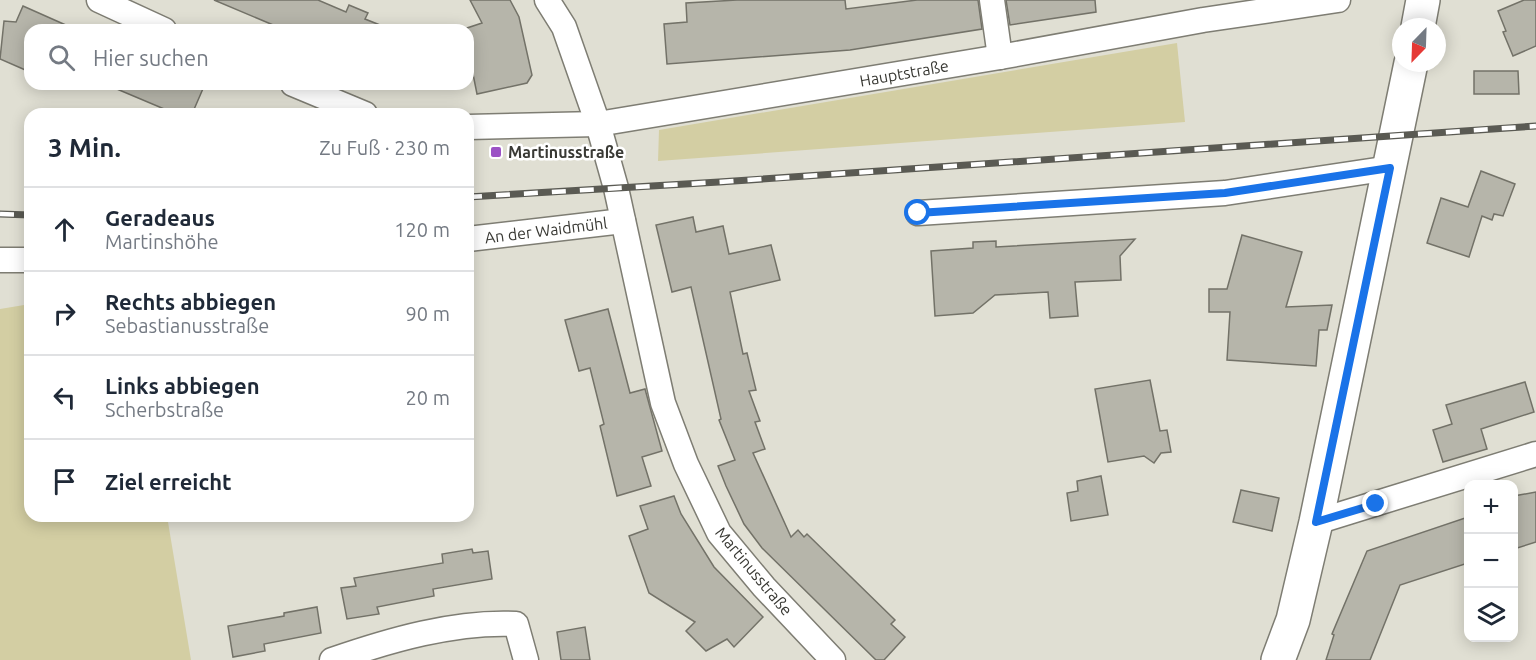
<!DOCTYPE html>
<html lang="de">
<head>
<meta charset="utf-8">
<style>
  :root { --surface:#fff; --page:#f6f6f7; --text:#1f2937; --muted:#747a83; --line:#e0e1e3 }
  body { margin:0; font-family:Ubuntu,sans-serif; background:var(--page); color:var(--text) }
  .controls { position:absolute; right:18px; bottom:18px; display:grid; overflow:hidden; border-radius:12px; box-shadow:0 3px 15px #0003 }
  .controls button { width:54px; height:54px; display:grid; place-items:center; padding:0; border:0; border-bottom:2px solid var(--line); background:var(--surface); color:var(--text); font:30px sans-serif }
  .compass { position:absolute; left:1392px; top:18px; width:54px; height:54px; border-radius:50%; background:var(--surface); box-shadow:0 3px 15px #0003; rotate:203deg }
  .stop { position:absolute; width:18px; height:18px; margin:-14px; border:4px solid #1a73e8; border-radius:50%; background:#fff }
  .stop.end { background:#1a73e8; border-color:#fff; box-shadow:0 2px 6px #0008 }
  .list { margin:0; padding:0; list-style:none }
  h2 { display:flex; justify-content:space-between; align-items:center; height:78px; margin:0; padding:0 24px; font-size:26px }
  h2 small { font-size:20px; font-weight:400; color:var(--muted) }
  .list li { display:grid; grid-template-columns:39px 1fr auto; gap:18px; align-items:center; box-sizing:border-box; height:84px; padding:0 24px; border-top:2px solid var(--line) }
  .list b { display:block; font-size:22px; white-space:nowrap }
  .list p { margin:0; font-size:20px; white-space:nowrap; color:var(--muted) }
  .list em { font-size:20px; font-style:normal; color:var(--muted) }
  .icon { flex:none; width:33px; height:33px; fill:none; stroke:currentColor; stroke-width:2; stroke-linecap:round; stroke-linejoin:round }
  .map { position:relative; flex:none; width:1536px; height:660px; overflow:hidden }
  .search { position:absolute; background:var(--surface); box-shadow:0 3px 15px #0003; left:24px; top:24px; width:450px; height:66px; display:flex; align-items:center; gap:15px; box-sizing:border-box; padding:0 21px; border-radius:18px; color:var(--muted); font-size:22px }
  .panel { position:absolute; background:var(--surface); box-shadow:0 3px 15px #0003; left:24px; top:108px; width:450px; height:414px; border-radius:18px }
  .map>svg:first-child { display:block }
</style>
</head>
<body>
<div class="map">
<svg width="1536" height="660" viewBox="0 0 1536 660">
  <rect width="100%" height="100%" fill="#e0dfd3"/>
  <g fill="#d3cea3">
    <polygon points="1177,43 1185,122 658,161 659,130"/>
    <polygon points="30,304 30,516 167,516 191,660 0,660 0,309"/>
  </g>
  <g fill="#b6b5aa" stroke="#737268" stroke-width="1.5">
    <polygon points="214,0 318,0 346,12 349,5 368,13 365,19 390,29 285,30"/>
    <polygon points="470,0 510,0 519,17 532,75 527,83 477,94 472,69 468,70 468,30 464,29 482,23"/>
    <polygon points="737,0 845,0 846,9 917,0 978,0 982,29 850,50 667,64 664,24 687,22 686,3"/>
    <polygon points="1006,0 1095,0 1096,12 1010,25"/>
    <polygon points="1524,0 1536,0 1536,46 1513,56 1503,32 1506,31 1498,11"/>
    <polygon points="23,6 77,30 30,30 30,72 0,59 4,21 16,22"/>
    <polygon points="1474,71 1518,71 1519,94 1474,94"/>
    <polygon points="105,84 205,84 192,114 176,114"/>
    <polygon points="1481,171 1515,184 1503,216 1494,214 1492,220 1482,216 1469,257 1427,243 1441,198 1468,207"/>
    <polygon points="693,217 696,232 723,226 729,254 771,245 780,280 730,292 743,354 747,353 756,390 749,391 760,421 755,422 765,449 753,453 791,537 798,530 804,537 807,534 895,620 891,624 905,637 884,660 876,660 762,548 744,524 726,486 718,466 735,460 719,420 721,419 691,287 672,292 656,225"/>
    <polygon points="1242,235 1302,252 1286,307 1332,305 1327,330 1319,330 1316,366 1227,360 1230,312 1209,312 1209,289 1227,289"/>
    <polygon points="1135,239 1120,256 1121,280 1075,282 1078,316 1050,318 1048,292 995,295 973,313 935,316 931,251 973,248 973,242 996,241 996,247"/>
    <polygon points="608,309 630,393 645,389 662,451 642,457 651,486 617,496 600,426 604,424 590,368 579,371 565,320"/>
    <polygon points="1150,380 1160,431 1167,430 1171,452 1161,453 1154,463 1144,456 1108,462 1095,389"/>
    <polygon points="1525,382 1534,412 1481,429 1487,449 1443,462 1433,430 1452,424 1446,405"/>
    <polygon points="1101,476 1108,515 1071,521 1067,493 1078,491 1077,481"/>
    <polygon points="1241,490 1279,498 1272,531 1233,522"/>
    <polygon points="1536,492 1536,542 1514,549 1514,496"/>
    <polygon points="674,496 681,514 714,567 763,617 734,647 727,639 706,651 686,631 695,622 649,593 629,536 648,529 640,506"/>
    <polygon points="1468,517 1468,563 1400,585 1370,660 1326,660 1334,635 1332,634 1367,551"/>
    <polygon points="472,549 473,553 488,551 492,579 433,589 434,596 377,607 379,614 347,619 341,588 356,586 354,578 443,563 442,554"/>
    <polygon points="317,607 321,633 264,644 265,651 233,657 228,626 284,616 284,613"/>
    <polygon points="585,627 590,660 561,660 557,632"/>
  </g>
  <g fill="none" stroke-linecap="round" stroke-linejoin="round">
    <g stroke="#7e7d73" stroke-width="27">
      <g id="minor">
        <polyline points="99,0 164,30"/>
        <polyline points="547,0 564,27 598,124 616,188 663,403 686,464 719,533 764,587 833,660"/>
        <polyline points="992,0 1000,57"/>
        <polyline points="293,84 365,114"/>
        <polyline points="468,127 598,124 1000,57 1203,20 1338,0"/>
        <polyline points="918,213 1225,193 1390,168"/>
        <polyline points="468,239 623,221"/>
        <polyline points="0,260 30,260"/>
        <polyline points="1316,522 1536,454"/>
        <path d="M332,660C390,640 455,621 516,624L526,660"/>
      </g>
    </g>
    <g stroke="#7e7d73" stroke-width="36">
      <g id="secondary">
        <polyline points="1418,27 1423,0"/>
        <polyline points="1278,660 1293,620 1316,522 1411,63"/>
      </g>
    </g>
    <use href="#minor" stroke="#fff" stroke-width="24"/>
    <use href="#secondary" stroke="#fff" stroke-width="33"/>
    <g stroke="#5a5a53" stroke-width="7">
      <g id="rail">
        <polyline points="468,197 719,182 1536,126"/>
        <polyline points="0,214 30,215"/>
      </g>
    </g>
    <use href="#rail" stroke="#fff" stroke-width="4.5" stroke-dasharray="14" stroke-linecap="butt"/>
  </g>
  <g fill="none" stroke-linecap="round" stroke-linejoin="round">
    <polyline stroke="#1a73e8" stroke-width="8" points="918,213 1225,193 1390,168 1316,522 1376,504"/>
  </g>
  <rect fill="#9c52c5" stroke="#fff" stroke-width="2" x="490" y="146" width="12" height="12" rx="3"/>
  <g text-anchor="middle" stroke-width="5" stroke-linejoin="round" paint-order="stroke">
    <g font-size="16" fill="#393934" stroke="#fff">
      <text transform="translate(904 73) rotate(-10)" y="6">Hauptstraße</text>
      <text transform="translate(546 230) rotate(-7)" y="6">An der Waidmühl</text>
      <text transform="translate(754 571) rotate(50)" y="6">Martinusstraße</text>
    </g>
    <g font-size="16" font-weight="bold" fill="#393934" stroke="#fff" text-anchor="start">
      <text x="508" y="158">Martinusstraße</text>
    </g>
  </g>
</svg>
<div class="controls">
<button>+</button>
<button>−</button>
<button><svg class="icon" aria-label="layers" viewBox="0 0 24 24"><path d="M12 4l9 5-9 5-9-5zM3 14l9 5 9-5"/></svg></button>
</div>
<svg class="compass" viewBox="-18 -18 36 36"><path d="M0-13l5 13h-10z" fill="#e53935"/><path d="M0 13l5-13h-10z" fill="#747a83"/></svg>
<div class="stop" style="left:918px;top:213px"></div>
<div class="stop end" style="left:1376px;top:504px"></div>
<div class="search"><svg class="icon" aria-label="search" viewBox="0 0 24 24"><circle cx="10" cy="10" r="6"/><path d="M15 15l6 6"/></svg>Hier suchen</div>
<section class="panel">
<h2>3 Min.<small>Zu Fuß · 230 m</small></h2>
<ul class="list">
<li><svg class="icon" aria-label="ahead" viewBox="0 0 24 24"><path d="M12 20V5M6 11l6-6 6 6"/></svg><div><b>Geradeaus</b><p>Martinshöhe</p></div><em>120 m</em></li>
<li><svg class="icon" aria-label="right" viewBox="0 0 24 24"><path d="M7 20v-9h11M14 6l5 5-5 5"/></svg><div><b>Rechts abbiegen</b><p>Sebastianusstraße</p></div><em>90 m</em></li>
<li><svg class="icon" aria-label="left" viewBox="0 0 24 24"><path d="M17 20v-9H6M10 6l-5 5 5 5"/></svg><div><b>Links abbiegen</b><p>Scherbstraße</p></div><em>20 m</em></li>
<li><svg class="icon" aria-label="arrive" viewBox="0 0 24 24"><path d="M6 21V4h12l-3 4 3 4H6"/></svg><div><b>Ziel erreicht</b></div></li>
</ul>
</section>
</div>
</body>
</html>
